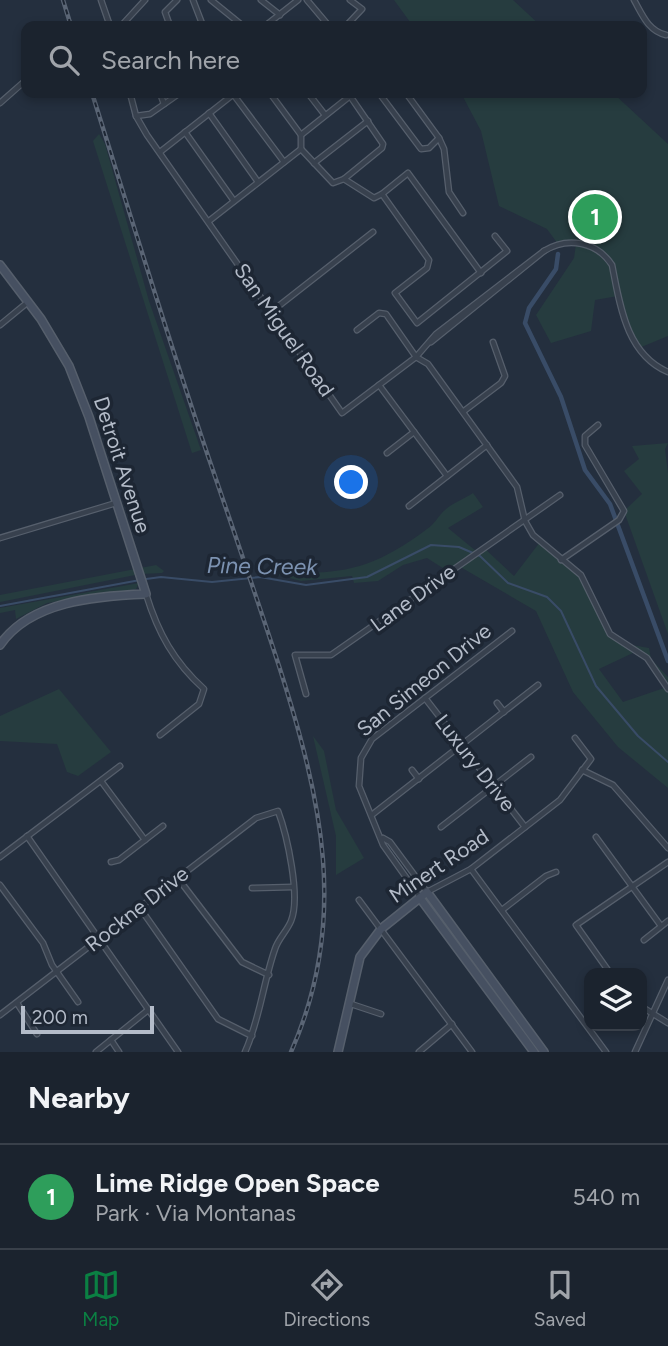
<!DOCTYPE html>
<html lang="en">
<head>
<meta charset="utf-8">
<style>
  :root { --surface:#1b232e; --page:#242b36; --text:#f1f3f6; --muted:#a0a4aa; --line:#39404a; --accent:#0b8043 }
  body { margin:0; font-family:Figtree,sans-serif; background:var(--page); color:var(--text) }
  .controls { position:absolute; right:21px; bottom:21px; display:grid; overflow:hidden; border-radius:14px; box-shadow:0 4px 10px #0003 }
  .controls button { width:63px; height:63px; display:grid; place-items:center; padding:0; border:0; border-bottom:2px solid var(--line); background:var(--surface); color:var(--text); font:35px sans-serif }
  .scale { position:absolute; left:21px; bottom:18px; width:133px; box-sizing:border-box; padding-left:7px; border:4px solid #b4bcc9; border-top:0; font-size:19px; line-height:24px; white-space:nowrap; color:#b4bcc9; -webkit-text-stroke:5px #1d2633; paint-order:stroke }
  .you { position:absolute; left:352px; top:483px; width:24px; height:24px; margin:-18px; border:5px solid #fff; border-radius:50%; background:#1a73e8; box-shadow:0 0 0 10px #1a73e833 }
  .badge { display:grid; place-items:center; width:46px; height:46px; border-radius:50%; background:var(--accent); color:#fff; font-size:23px; font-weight:700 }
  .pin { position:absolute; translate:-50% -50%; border:4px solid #fff; box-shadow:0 2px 7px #0006 }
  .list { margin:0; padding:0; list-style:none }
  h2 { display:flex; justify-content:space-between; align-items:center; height:91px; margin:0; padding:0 28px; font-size:30px }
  h2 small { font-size:23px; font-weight:400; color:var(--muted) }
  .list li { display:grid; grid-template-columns:46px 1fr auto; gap:21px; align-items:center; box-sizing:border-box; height:105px; padding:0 28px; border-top:2px solid var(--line) }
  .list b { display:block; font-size:26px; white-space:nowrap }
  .list p { margin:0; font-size:23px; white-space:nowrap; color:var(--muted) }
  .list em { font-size:23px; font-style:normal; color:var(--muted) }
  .icon { flex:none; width:38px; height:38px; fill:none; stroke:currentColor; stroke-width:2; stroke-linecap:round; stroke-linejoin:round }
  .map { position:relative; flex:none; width:668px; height:1052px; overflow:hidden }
  .search { position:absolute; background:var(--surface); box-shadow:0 4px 10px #0003; left:21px; right:21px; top:21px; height:77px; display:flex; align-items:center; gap:18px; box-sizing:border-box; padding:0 24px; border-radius:14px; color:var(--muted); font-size:26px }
  .sheet { height:196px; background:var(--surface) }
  nav { display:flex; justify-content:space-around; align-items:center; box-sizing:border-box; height:98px; border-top:2px solid var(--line); background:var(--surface); font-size:19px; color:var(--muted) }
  nav a { display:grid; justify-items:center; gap:4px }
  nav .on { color:var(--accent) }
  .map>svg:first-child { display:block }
</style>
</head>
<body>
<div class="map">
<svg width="668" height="1052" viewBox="0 0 668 1052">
  <rect width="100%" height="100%" fill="#242f3e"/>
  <g fill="#263c3f" fill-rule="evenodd">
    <polygon points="394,0 513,0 541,26 413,26"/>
    <polygon points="461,93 613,93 668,144 668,336 639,348 627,327 618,296 595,300 591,331 551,343 536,315 574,258 576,244 558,244 547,229 499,206 481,131"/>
    <polygon points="99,134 105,144 149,301 201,450 192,453 93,141"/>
    <polygon points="668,443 665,449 668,473 668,634 624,511 642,494 624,471 639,459 632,446"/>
    <path d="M473,493L483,507L448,528L476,551L483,547L514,576L540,542L581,575L610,634L620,643L649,648L651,659L668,677V788L618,747L573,692L536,611L457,565L449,572L427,558L403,565L378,581L354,583L352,576L301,581L259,570C332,576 366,575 427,529C435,524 438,516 445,510C452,503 464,499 473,493ZM635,652L647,658L667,687L623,702L599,669Z"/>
    <polygon points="156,565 164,571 162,573 140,574 0,602 0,595"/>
    <polygon points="139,583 136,589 47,603 16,619 15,610 0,613 0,608"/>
    <polygon points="59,689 111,752 78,776 67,772 57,744 0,741 0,716"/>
    <polygon points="313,736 324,751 336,810 364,858 336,875 336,836"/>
  </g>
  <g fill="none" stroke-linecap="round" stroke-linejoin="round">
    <g stroke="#394c67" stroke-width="2">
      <polyline points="146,579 161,577 212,582 260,577 306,585 367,577 431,545 459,547 480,556 508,583 547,597 561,611 596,686 638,736 668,762"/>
      <polyline points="0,606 140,580"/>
    </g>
    <polyline stroke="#394c67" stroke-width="4.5" points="558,254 556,269 529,308 525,323 561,397 585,470 610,504 668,661"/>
    <g stroke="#565f6c" stroke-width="7">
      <g id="street">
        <polyline points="101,0 110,26"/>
        <polyline points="193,0 203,26"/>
        <polyline points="211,0 243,26"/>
        <polyline points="261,0 280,15"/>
        <polyline points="307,0 329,26"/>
        <path d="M634,0C642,14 648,31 666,35"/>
        <polyline points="121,26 145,0"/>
        <polyline points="170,26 165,12 177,0"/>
        <polyline points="265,26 298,0"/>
        <polyline points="346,26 362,9 350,0"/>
        <polyline points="130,93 136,116 147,135 342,413 416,357 436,334 544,251 431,342"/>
        <polyline points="160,93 164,104"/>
        <polyline points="270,93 301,135"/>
        <polyline points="308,93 325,115"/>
        <polyline points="379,93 421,149 429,148 439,138"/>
        <polyline points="406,93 439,138 444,149 449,192 463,213"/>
        <polyline points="233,94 284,162"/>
        <polyline points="0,103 26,80"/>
        <polyline points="209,113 258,182"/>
        <polyline points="136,116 150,114 180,93"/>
        <polyline points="185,132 234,201"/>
        <polyline points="301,149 301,135 350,96"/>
        <polyline points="160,152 235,93"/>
        <polyline points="314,163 368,121"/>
        <polyline points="344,179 374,198 382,194 429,260 427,268 395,293 417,323 507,251 495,236"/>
        <polyline points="382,194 408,173 481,273"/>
        <polyline points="209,221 301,149 333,183 344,179 382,148 383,144 348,93"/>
        <path d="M544,251C568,236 597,242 612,265C620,305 626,354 668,372"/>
        <polyline points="271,312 373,232"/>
        <polyline points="0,325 28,302"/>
        <polyline points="357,330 379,313 386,314 416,357 428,364 517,487 525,521 533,535 581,575 610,634 647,658 668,689"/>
        <polyline points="379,385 447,476"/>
        <polyline points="464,411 501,383 505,376 493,342"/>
        <polyline points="387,453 414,432"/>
        <polyline points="409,506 487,445"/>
        <polyline points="0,538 116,503"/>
        <polyline points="561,560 619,520 624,511 585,445 585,436 598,425"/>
        <path d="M146,594C158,633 174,662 204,689L199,704L160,735"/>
        <polyline points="306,694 295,655 331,655 560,495"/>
        <polyline points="425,698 525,827"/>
        <polyline points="497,703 504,712"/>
        <polyline points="412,770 419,779"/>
        <polyline points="582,770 613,785 668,848"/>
        <polyline points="101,781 145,840"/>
        <polyline points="373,814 538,685"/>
        <polyline points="441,827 531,757"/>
        <polyline points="27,836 178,1052"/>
        <polyline points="596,837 661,926"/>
        <polyline points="383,838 390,842 427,892 471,869 560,800 591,759 575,738"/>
        <polyline points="0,857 120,766"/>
        <polyline points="111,862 119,860 163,826"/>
        <polyline points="471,869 606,1052"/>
        <polyline points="177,877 242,962 269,975"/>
        <polyline points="0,885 43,943 52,965 78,1002"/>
        <polyline points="252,888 293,887"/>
        <polyline points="420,897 383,845 359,786 361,758 372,739 512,631"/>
        <polyline points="359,900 472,1052"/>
        <polyline points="140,908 218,1019 252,1036"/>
        <polyline points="502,910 546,876 556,872"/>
        <polyline points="644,940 668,921"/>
        <polyline points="610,973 576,925 668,862"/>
        <polyline points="17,1003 37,1034"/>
        <polyline points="351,1004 381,1014"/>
        <polyline points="642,1007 668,1023"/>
        <path d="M0,1015L256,818L278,811C287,835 301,897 291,921C287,931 278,939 275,949C263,983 260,1019 245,1052"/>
        <polyline points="111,1040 119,1052"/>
        <polyline points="96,1052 148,1010"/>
        <polyline points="419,1052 452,1024"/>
        <polyline points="635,1052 668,980"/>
      </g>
    </g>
    <g stroke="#565f6c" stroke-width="10">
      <g id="secondary">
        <path d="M0,265L41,319L69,366L89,417L146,594C96,596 30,601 0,645"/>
        <polyline points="420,898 534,1052"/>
        <polyline points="338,1052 360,957 381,929 427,892 544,1052"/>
      </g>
    </g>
    <use href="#street" stroke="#38414e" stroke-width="4.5"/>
    <use href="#secondary" stroke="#465061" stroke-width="7"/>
    <g stroke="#5a6575" stroke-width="4.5">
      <g id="rail">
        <polyline points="63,0 71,26"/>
        <path d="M92,93C130,214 167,335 208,456C232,526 256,595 279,666C321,798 350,919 291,1052"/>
      </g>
    </g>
    <use href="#rail" stroke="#1d2633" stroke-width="2" stroke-dasharray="5" stroke-linecap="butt"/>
  </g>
  <g text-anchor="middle" stroke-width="7" stroke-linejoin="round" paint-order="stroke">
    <g font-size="21" fill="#b4bcc9" stroke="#1d2633">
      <text transform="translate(284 330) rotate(55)" y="7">San Miguel Road</text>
      <text transform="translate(122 465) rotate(72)" y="7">Detroit Avenue</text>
      <text transform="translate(413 598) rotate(-36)" y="7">Lane Drive</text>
      <text transform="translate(424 680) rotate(-39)" y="7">San Simeon Drive</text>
      <text transform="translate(475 763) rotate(52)" y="7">Luxury Drive</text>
      <text transform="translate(439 866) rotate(-34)" y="7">Minert Road</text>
      <text transform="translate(137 909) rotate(-38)" y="7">Rockne Drive</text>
    </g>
    <g font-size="23" font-style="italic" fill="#7c92b1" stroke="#1d2633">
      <text transform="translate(262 566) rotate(1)" y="8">Pine Creek</text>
    </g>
  </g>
</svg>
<div class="controls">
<button><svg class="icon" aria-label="layers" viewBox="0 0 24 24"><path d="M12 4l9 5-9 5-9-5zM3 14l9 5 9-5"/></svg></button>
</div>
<div class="scale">200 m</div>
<div class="you"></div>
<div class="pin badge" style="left:595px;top:217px;background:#2e9e5b">1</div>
<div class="search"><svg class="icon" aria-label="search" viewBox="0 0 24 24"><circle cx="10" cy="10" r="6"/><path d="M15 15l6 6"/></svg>Search here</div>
</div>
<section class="sheet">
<h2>Nearby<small></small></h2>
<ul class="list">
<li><span class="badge" style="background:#2e9e5b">1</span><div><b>Lime Ridge Open Space</b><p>Park · Via Montanas</p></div><em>540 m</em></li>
</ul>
</section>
<nav>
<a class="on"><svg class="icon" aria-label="map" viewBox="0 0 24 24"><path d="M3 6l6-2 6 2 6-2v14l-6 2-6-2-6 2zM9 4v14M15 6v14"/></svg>Map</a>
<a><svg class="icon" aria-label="directions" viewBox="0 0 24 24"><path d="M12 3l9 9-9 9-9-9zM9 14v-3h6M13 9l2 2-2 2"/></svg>Directions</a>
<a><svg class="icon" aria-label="saved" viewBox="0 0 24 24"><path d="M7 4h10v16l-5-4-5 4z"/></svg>Saved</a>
</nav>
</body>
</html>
